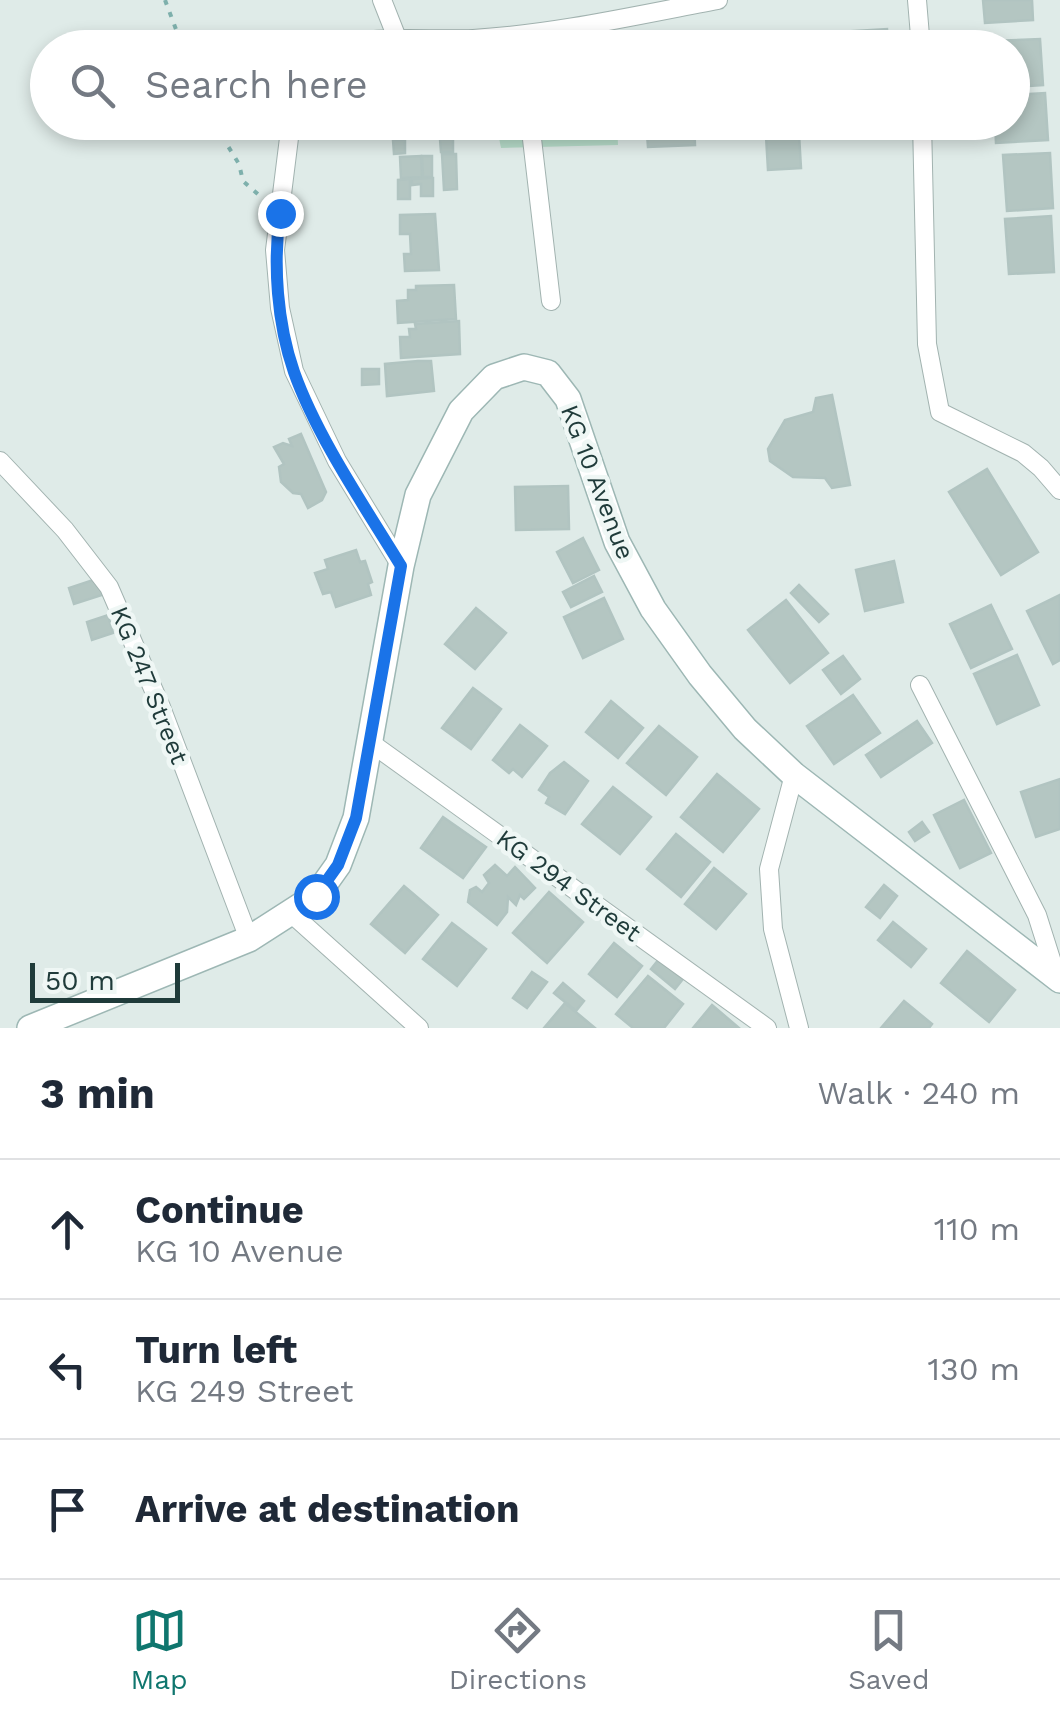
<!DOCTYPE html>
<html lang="en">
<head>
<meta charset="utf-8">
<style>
  :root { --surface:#fff; --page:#f6f6f7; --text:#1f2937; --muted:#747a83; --line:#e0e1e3; --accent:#0f766e }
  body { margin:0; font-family:"Work Sans",sans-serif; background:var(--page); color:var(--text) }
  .scale { position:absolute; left:30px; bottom:25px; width:150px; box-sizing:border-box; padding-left:10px; border:5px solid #1f3b3a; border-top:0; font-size:28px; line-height:35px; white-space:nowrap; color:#1f3b3a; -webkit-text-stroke:8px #eff7f5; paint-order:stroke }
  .stop { position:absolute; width:30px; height:30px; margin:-22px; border:8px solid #1a73e8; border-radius:50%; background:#fff }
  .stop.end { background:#1a73e8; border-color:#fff; box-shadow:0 2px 10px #0008 }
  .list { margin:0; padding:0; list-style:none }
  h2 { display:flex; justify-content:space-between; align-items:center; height:130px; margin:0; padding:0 40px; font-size:42px }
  h2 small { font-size:32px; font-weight:400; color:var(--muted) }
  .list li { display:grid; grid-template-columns:65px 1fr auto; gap:30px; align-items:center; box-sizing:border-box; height:140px; padding:0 40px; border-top:2px solid var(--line) }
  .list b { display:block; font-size:38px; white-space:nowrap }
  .list p { margin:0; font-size:32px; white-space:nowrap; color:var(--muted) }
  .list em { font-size:32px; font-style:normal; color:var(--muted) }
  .icon { flex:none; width:55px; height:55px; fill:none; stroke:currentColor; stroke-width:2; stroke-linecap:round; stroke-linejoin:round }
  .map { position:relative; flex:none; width:1060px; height:1028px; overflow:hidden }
  .search { position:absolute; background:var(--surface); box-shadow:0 5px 15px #0003; left:30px; right:30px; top:30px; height:110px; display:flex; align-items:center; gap:25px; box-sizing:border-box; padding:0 35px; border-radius:55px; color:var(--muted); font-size:38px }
  .sheet { height:550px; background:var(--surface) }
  nav { display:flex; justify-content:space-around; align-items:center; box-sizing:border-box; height:140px; border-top:2px solid var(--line); background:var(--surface); font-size:28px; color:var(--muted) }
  nav a { display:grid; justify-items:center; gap:5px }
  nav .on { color:var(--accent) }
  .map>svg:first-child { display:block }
</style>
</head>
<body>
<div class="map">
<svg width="1060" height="1028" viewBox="0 0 1060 1028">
  <rect width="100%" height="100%" fill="#dfebe8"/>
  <polygon fill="#b7ddca" points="496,123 617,123 618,145 501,148"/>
  <g fill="#b4c6c2" stroke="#b1c4c1" stroke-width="2.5">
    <polygon points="983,0 1032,0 1033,20 985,23"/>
    <polygon points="887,29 888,48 840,48 839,32"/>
    <polygon points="794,34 795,48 756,48 756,36"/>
    <polygon points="745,35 746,48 710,48 710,37"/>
    <polygon points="689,36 690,48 642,48 641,39"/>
    <polygon points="1040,39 1043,85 1012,87 1012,48 992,48 992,41"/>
    <polygon points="1045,93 1048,140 996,143 995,122 1012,122 1012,95"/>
    <polygon points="646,122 694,122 695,145 648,147"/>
    <polygon points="845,122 889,122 890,133 845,136"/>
    <polygon points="799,134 801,168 768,170 766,136"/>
    <polygon points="440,139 453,139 453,152 441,152"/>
    <polygon points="393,140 405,140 405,153 394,154"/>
    <polygon points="1050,153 1053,208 1007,211 1003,155"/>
    <polygon points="442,154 456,154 457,189 444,190"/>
    <polygon points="421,156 422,177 401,178 400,157"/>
    <polygon points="422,156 432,156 432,177 423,177"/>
    <polygon points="433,178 433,196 421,196 421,184 412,185 412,179"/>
    <polygon points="410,179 410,199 398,199 398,180"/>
    <polygon points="435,214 439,270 405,271 404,254 411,254 410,234 400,234 400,215"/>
    <polygon points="1051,216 1054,272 1009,274 1005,219"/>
    <polygon points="454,285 456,319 398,323 397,301 408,300 408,290 416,290 416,286"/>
    <polygon points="459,321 460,354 401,358 400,337 410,337 409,329 416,329 415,324"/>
    <polygon points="418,361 431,361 434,391 387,396 385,364"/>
    <polygon points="362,369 379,369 379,384 362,385"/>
    <polygon points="832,395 850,485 832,488 825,478 793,477 770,461 768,449 785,420 813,412 816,398"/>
    <polygon points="301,434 326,492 322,500 308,508 301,494 293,493 281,482 279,467 284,464 274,447 283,443 292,446 289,439"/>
    <polygon points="987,469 1038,552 1001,575 949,492"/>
    <polygon points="568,486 569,529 516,530 515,487"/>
    <polygon points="583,538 599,570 573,583 557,552"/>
    <polygon points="356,550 360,562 365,561 372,582 368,584 371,595 336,607 331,592 323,594 315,573 328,569 325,560"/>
    <polygon points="894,561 903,602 865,611 856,570"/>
    <polygon points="594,576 602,592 571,607 563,592"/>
    <polygon points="99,578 105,594 74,604 69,588"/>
    <polygon points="799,585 828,614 819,622 791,593"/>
    <polygon points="1060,595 1060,660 1053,664 1027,611"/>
    <polygon points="604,598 623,639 583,658 564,617"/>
    <polygon points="786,600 828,653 790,683 748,630"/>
    <polygon points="991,605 1012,649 971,668 950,624"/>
    <polygon points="476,608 506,633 475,669 445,644"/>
    <polygon points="108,615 113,633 92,640 87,622"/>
    <polygon points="1017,655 1039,705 997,724 974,674"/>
    <polygon points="843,656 860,679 841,694 823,670"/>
    <polygon points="473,688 501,709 471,749 442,728"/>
    <polygon points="853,695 880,733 834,764 807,726"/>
    <polygon points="611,701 643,728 618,758 586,732"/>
    <polygon points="917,721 932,743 881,777 866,755"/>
    <polygon points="520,725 547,746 522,777 513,769 509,773 493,760"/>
    <polygon points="659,726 697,757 666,795 627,763"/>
    <polygon points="564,762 588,781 565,814 546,803 549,797 539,790 550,773"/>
    <polygon points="717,774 759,809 723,852 681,817"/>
    <polygon points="1060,779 1060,829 1036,837 1021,792"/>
    <polygon points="613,787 651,817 620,854 582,824"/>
    <polygon points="964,800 991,853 960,868 934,815"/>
    <polygon points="443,817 486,847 463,878 421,848"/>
    <polygon points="922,822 929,832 915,841 909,832"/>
    <polygon points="676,834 710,862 681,897 647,869"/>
    <polygon points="495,865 507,876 515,867 535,888 524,899 520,895 516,905 508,897 507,912 497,925 468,902 470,890 476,887 482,892 489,883 484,875"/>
    <polygon points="714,868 746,894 716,929 685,904"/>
    <polygon points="884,885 897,896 880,918 866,907"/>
    <polygon points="404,886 438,915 405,953 371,924"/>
    <polygon points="549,892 583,922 547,963 513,933"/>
    <polygon points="893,922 926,949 911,967 878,940"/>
    <polygon points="452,923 486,949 457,986 423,959"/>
    <polygon points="614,943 642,966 617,997 589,974"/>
    <polygon points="967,951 1015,990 989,1022 941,983"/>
    <polygon points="659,959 683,979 675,989 651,969"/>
    <polygon points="532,972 547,982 527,1008 513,998"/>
    <polygon points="648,976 683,1004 664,1028 633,1028 616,1014"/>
    <polygon points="563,983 584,1001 576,1011 554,993"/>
    <polygon points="904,1001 932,1024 929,1028 881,1028"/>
    <polygon points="565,1003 595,1028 544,1028"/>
    <polygon points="712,1005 739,1028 693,1028"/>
  </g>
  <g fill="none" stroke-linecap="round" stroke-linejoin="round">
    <g stroke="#a2b3b0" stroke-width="20">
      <g id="street">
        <polyline points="382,0 397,38"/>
        <polyline points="917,0 921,48"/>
        <path d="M327,48C373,34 425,41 473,39C555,34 638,15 718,0"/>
        <polyline points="291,122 275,250 280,308 294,371 337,461 401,566"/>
        <polyline points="530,122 551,301"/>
        <polyline points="922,122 927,344 940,412 1023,453 1041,468 1060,490"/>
        <polyline points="0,461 65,530 109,587 161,707 249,939"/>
        <polyline points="920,685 1037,915 1057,978"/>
        <polyline points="371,743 767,1028"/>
        <polyline points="794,775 769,869 773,929 799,1028"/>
        <polyline points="292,914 419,1028"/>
      </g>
    </g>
    <g stroke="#9db7b4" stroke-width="28">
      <polyline id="secondary" points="30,1028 249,939 316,896 338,865 356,818 401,566 418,495 461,411 494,377 524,367 548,373 568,399 617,542 653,609 700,675 745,729 794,775 1060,980"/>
    </g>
    <g stroke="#7eb0ac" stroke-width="4" stroke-dasharray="5 8" stroke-linecap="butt">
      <polyline points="165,0 183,48"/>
      <polyline points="224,122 226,143 239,164 243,181 261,197"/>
    </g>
    <use href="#street" stroke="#fff" stroke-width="18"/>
    <use href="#secondary" stroke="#fff" stroke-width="25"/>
  </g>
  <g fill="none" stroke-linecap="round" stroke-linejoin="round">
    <path stroke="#1a73e8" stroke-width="12" d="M280,213C273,264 277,323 294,372C317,437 365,507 401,566L356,818L338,865L316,896"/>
  </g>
  <g text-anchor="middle" stroke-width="9" stroke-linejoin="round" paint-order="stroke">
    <g font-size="25" fill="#1f3b3a" stroke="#eff7f5">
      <text transform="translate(598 482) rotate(69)" y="9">KG 10 Avenue</text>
      <text transform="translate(150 685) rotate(68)" y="9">KG 247 Street</text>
      <text transform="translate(569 885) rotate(36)" y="9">KG 294 Street</text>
    </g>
  </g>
</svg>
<div class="scale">50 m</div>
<div class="stop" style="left:316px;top:896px"></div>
<div class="stop end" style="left:280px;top:213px"></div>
<div class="search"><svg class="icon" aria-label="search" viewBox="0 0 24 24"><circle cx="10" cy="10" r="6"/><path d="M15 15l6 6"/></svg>Search here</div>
</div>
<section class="sheet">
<h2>3 min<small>Walk · 240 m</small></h2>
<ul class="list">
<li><svg class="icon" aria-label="ahead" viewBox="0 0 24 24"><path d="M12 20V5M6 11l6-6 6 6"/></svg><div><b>Continue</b><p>KG 10 Avenue</p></div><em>110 m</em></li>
<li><svg class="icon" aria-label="left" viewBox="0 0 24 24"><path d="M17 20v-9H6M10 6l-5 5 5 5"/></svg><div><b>Turn left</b><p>KG 249 Street</p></div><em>130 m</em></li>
<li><svg class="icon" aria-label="arrive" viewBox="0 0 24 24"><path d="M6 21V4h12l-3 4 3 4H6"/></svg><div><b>Arrive at destination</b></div></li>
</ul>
</section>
<nav>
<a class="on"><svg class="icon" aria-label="map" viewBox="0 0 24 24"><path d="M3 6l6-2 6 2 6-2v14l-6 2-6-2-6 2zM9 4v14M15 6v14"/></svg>Map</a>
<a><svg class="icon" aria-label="directions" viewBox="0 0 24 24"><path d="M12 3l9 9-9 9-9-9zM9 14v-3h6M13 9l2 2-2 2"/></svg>Directions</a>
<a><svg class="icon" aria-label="saved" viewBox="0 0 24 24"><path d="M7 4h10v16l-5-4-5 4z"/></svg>Saved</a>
</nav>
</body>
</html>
